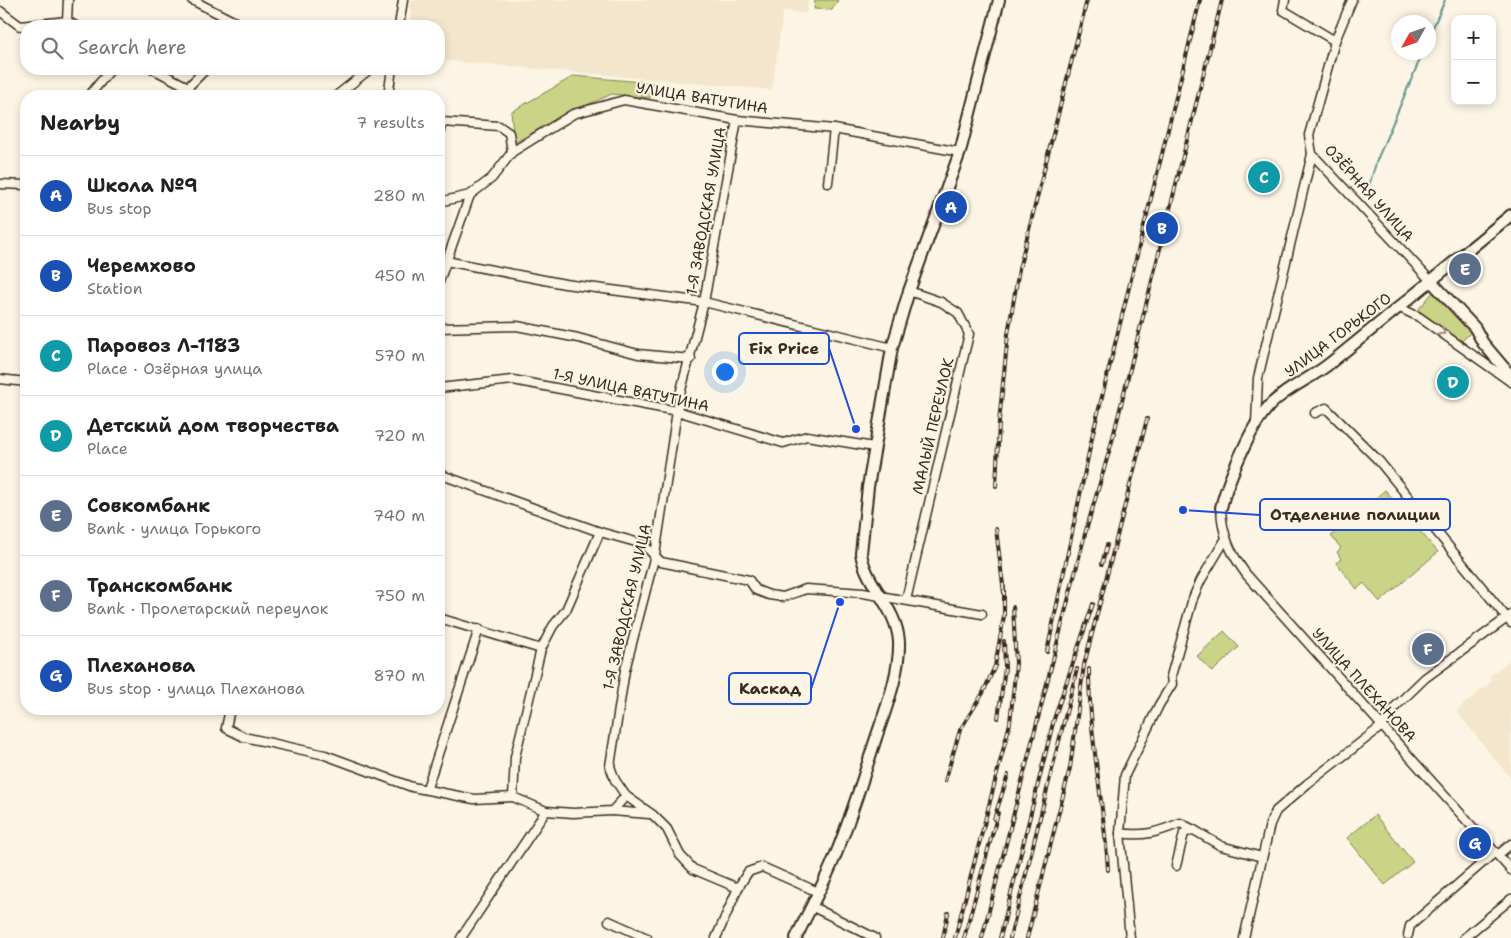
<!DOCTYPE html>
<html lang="en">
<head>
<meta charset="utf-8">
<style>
  :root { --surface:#fff; --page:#f2f2f2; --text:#202124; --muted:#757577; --line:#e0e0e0; --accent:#b45309 }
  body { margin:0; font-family:"Shantell Sans",sans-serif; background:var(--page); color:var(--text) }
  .controls { position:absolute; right:15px; top:15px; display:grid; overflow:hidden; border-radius:10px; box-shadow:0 2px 8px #0003 }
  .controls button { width:45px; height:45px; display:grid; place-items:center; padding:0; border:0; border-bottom:1px solid var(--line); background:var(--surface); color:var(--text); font:25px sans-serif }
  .compass { position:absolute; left:1391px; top:15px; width:45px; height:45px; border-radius:50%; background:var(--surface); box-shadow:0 2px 8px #0003; rotate:230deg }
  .you { position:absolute; left:724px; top:371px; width:18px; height:18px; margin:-12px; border:4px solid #fff; border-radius:50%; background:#1a73e8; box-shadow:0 0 0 8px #1a73e833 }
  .badge { display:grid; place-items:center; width:32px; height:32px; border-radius:50%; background:var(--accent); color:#fff; font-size:16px; font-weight:700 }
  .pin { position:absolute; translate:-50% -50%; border:2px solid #fff; box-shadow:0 1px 5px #0006 }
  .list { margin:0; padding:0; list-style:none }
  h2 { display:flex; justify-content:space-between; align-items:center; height:65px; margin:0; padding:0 20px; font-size:21px }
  h2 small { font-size:16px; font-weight:400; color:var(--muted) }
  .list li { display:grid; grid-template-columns:32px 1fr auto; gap:15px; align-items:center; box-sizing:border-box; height:80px; padding:0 20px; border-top:1px solid var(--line) }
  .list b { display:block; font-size:19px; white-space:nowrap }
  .list p { margin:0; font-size:16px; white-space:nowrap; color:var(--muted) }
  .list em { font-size:16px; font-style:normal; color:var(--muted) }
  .icon { flex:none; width:28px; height:28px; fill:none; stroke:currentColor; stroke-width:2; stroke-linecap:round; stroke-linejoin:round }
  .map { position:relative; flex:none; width:1511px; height:938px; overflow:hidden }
  .search { position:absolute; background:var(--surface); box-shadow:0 2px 8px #0003; left:20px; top:20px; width:425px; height:55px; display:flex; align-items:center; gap:12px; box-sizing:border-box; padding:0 18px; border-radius:20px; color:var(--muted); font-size:19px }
  .panel { position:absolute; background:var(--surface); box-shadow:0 2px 8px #0003; left:20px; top:90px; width:425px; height:625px; border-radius:20px }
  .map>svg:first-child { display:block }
</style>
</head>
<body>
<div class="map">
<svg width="1511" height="938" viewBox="0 0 1511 938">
  <rect width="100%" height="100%" fill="#fcf5e5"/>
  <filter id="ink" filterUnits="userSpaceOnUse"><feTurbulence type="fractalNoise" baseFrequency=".02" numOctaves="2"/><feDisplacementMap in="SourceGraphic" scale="10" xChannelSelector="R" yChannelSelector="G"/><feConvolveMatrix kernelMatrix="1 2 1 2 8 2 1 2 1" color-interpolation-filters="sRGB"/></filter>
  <g filter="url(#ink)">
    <g fill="#f3e6cc">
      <polygon points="410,0 808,0 806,13 783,11 772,90 439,60 439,26 411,26"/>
      <polygon points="1511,659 1511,779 1456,711 1492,681 1489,677"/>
    </g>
    <g fill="#c9d487" stroke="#827f52">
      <polygon points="815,0 838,0 832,10 814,9"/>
      <polygon points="574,76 653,83 650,98 612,94 560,117 514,143 511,112"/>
      <polygon points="1433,292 1472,331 1462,341 1418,310"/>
      <polygon points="1385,490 1438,552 1380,602 1364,583 1357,589 1336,563 1341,559 1337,552 1341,548 1331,536"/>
      <polygon points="1224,631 1239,647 1212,672 1197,656"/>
      <polygon points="1375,815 1413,862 1385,885 1347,838"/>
    </g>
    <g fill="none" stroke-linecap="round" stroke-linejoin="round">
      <g stroke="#6a9592" stroke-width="2">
        <polyline points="1428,39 1445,0"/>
        <polyline points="1366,195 1377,160 1423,52"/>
      </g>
      <g stroke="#3b2a1e" stroke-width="11">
        <g id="minor">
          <polyline points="68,0 67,21 76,26"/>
          <polyline points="192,0 243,26"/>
          <polyline points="1285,0 1283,10 1335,41"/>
          <polyline points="1352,0 1335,41 1309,135 1312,154 1431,281"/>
          <polyline points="0,11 20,26 67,21"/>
          <polyline points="399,26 403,0"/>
          <polyline points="153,69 188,87"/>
          <polyline points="89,96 111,69"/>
          <polyline points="179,96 206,69"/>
          <polyline points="336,96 370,69"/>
          <polyline points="388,96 392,69"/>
          <polyline points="737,120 704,302 679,398 655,555 625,670 610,766 615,780 626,796 653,815 667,829 680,855 693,869 738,888 748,872 762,867 818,892"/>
          <polyline points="439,134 442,122 499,126 509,133 512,152"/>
          <polyline points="828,183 834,129"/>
          <polyline points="0,184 26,185"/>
          <polyline points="439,202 470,195 492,178 512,152 573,114 624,100 737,120 834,129 960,152"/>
          <polyline points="446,261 565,284 704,302 892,348"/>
          <polyline points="439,282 470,195"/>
          <polyline points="1400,308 1419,317 1511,382"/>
          <polyline points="439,328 517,326 578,338 638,354 691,359"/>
          <polyline points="0,379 26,382"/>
          <polyline points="439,388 513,380 677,411 783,443 807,436 874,447"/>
          <polyline points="1315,413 1326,408 1379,461 1511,623"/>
          <polyline points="1256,423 1258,378 1312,154"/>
          <polyline points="439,474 600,532 643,544 661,562 749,580 756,590 769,595 783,597 806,589 863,593 982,614"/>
          <path d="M1221,508C1222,535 1230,552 1246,574L1511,870"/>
          <polyline points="600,532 566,610 553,626 541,649 515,757 513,797 546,811 573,813 612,811 626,796"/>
          <polyline points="906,600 969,334 958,313 941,302 909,291"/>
          <polyline points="439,618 541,649"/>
          <polyline points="230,709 226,728 244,737 325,755 412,787 474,799 513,797"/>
          <polyline points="427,788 479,629"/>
          <polyline points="612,811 649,814"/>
          <path d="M1120,833C1143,837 1159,832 1180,823L1194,830"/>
          <polyline points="1498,855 1511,844"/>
          <polyline points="1176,866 1184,833 1194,830 1221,846 1262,857"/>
          <polyline points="811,906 875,938"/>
          <polyline points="609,921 647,938"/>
          <polyline points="1408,935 1410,926 1495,852"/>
          <polyline points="461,938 546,811"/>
          <polyline points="716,938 738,888"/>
          <polyline points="1130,938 1120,833 1125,775 1159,705 1172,684 1171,676 1193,598 1201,580 1225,540"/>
          <polyline points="1244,938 1270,824 1276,811 1307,784 1382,726 1396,706 1425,678 1511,615"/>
          <polyline points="1464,938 1511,899"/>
        </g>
      </g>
      <g stroke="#3b2a1e" stroke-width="14">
        <g id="tertiary">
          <polyline points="1431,281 1475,328 1483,343 1511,376"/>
          <path d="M1221,508C1226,485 1250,429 1265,411C1280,391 1309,380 1329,364C1390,315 1450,265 1511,215"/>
          <path d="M796,938C807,914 820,891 831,866C849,825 862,781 876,738C886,708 900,673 899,642C897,607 866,586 861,553L868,487L892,348L909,291L960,152L999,0"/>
        </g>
      </g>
      <use href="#minor" stroke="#fcf5e5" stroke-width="8"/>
      <use href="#tertiary" stroke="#fcf5e5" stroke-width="10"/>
      <g stroke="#3b2a1e" stroke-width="4">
        <g id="rail">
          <polyline points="996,486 999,422 1008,334 1019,269 1087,0"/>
          <polyline points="996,529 1004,593"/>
          <polyline points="1102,564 1107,545"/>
          <polyline points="1047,652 1093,433 1200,0"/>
          <path d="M1089,669C1089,737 1104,803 1108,870"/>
          <polyline points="998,718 1005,668 1004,641"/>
          <polyline points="945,781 960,730 983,693 995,666 1004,616 1004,587"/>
          <polyline points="994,819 1008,775"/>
          <polyline points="943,938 948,913"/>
          <polyline points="955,938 1010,723 1016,664 1013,607"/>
          <polyline points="964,938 998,813"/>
          <polyline points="982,938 1085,534 1111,445 1222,0"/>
          <polyline points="1000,938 1054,719 1093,604"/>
          <polyline points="1010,938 1077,669"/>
          <polyline points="1027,938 1070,768 1084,665 1147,419"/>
        </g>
      </g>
      <use href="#rail" stroke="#fcf5e5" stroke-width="2" stroke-dasharray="5.5" stroke-linecap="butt"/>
    </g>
    <defs><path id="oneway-chevron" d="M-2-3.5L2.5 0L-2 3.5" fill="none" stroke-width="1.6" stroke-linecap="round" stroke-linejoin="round" transform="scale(1.25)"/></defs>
    <use stroke="#9c9082" href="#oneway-chevron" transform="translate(1442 332) rotate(34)"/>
  </g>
  <g text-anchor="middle" stroke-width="4" stroke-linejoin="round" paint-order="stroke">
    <g font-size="15" fill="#3b2a1e" stroke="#fcf5e5">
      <text transform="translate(702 98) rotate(9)" y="5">УЛИЦА ВАТУТИНА</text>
      <text transform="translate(1369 193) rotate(48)" y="5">ОЗЁРНАЯ УЛИЦА</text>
      <text transform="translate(706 211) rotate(-80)" y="5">1-Я ЗАВОДСКАЯ УЛИЦА</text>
      <text transform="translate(1338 335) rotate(-37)" y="5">УЛИЦА ГОРЬКОГО</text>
      <text transform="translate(631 390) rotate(12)" y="5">1-Я УЛИЦА ВАТУТИНА</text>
      <text transform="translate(933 426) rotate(-77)" y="5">МАЛЫЙ ПЕРЕУЛОК</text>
      <text transform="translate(627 607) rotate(-77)" y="5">1-Я ЗАВОДСКАЯ УЛИЦА</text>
      <text transform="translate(1364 685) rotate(48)" y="5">УЛИЦА ПЛЕХАНОВА</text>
    </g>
  </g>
  <path fill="none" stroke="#1d4ed8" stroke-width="2" d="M856 429L829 348M1183 510L1260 515M840 602L811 689"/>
  <g fill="#1d4ed8" stroke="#fcf5e5" stroke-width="2">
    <circle cx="856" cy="429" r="5"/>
    <circle cx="1183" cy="510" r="5"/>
    <circle cx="840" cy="602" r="5"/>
  </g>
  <g fill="#fcf5e5" stroke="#1d4ed8" stroke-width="2">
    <rect x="739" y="333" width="90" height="31" rx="5"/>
    <rect x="1260" y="499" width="190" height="31" rx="5"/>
    <rect x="729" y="673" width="82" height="31" rx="5"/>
  </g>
  <g font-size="16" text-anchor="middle" font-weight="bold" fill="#3b2a1e">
    <text x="784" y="354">Fix Price</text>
    <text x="1355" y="520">Отделение полиции</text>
    <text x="770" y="694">Каскад</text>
  </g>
</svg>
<div class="controls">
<button>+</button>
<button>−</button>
</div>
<svg class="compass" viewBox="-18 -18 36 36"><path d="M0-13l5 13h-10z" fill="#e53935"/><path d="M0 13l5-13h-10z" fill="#757577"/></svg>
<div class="you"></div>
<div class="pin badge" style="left:951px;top:207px;background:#1a4fb4">A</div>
<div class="pin badge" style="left:1162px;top:228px;background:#1a4fb4">B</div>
<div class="pin badge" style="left:1264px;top:177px;background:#0f9aa8">C</div>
<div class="pin badge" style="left:1453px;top:382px;background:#0f9aa8">D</div>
<div class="pin badge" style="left:1465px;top:269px;background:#5c6f8a">E</div>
<div class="pin badge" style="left:1428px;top:649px;background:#5c6f8a">F</div>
<div class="pin badge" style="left:1475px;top:843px;background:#1a4fb4">G</div>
<div class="search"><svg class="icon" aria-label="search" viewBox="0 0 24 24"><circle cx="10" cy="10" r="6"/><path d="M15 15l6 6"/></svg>Search here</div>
<section class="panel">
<h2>Nearby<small>7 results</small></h2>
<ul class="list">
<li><span class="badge" style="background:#1a4fb4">A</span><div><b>Школа №9</b><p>Bus stop</p></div><em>280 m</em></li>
<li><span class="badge" style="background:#1a4fb4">B</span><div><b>Черемхово</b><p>Station</p></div><em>450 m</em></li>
<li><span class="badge" style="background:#0f9aa8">C</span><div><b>Паровоз Л-1183</b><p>Place · Озёрная улица</p></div><em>570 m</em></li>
<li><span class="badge" style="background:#0f9aa8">D</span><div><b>Детский дом творчества</b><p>Place</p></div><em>720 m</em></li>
<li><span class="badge" style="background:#5c6f8a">E</span><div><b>Совкомбанк</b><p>Bank · улица Горького</p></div><em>740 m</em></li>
<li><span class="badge" style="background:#5c6f8a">F</span><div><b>Транскомбанк</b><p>Bank · Пролетарский переулок</p></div><em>750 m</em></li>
<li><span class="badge" style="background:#1a4fb4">G</span><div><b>Плеханова</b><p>Bus stop · улица Плеханова</p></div><em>870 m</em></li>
</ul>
</section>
</div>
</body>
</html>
